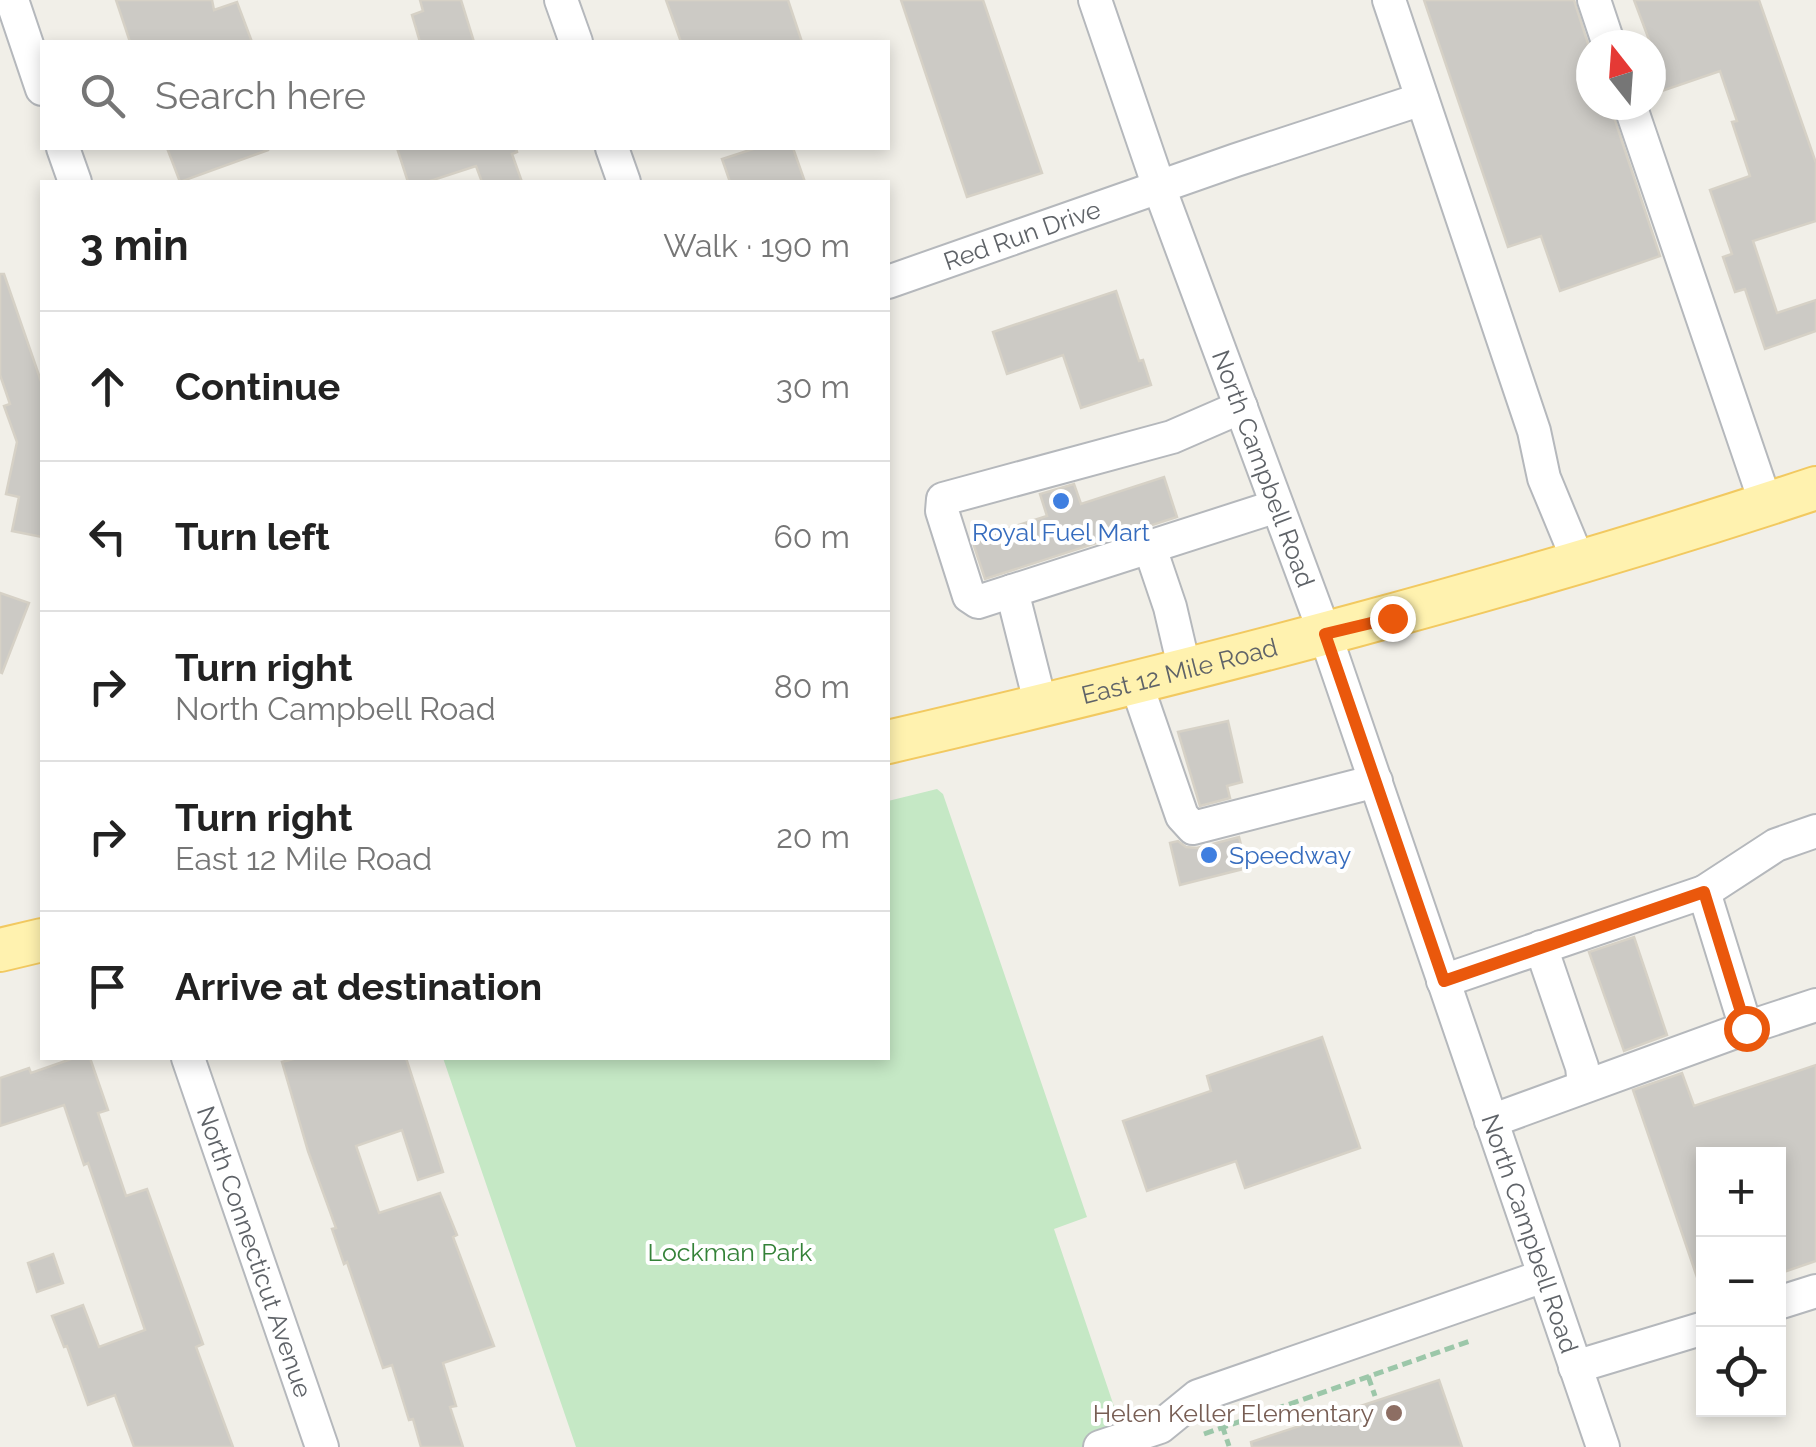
<!DOCTYPE html>
<html lang="en">
<head>
<meta charset="utf-8">
<style>
  :root { --surface:#fff; --page:#f2f2f2; --text:#222; --muted:#767676; --line:#e0e0e0 }
  body { margin:0; font-family:Raleway,sans-serif; background:var(--page); color:var(--text) }
  .controls { position:absolute; right:30px; bottom:30px; display:grid; overflow:hidden; border-radius:0px; box-shadow:0 5px 15px #0003 }
  .controls button { width:90px; height:90px; display:grid; place-items:center; padding:0; border:0; border-bottom:2px solid var(--line); background:var(--surface); color:var(--text); font:50px sans-serif }
  .compass { position:absolute; left:1576px; top:30px; width:90px; height:90px; border-radius:50%; background:var(--surface); box-shadow:0 5px 15px #0003; rotate:343deg }
  .stop { position:absolute; width:30px; height:30px; margin:-22px; border:8px solid #ea580c; border-radius:50%; background:#fff }
  .stop.end { background:#ea580c; border-color:#fff; box-shadow:0 2px 10px #0008 }
  .list { margin:0; padding:0; list-style:none }
  h2 { display:flex; justify-content:space-between; align-items:center; height:130px; margin:0; padding:0 40px; font-size:42px }
  h2 small { font-size:32px; font-weight:400; color:var(--muted) }
  .list li { display:grid; grid-template-columns:65px 1fr auto; gap:30px; align-items:center; box-sizing:border-box; height:150px; padding:0 40px; border-top:2px solid var(--line) }
  .list b { display:block; font-size:38px; white-space:nowrap }
  .list p { margin:0; font-size:32px; white-space:nowrap; color:var(--muted) }
  .list em { font-size:32px; font-style:normal; color:var(--muted) }
  .icon { flex:none; width:55px; height:55px; fill:none; stroke:currentColor; stroke-width:2; stroke-linecap:round; stroke-linejoin:round }
  .map { position:relative; flex:none; width:1816px; height:1447px; overflow:hidden }
  .search { position:absolute; background:var(--surface); box-shadow:0 5px 15px #0003; left:40px; top:40px; width:850px; height:110px; display:flex; align-items:center; gap:25px; box-sizing:border-box; padding:0 35px; border-radius:0px; color:var(--muted); font-size:38px }
  .panel { position:absolute; background:var(--surface); box-shadow:0 5px 15px #0003; left:40px; top:180px; width:850px; height:880px; border-radius:0px }
  .map>svg:first-child { display:block }
</style>
</head>
<body>
<div class="map">
<svg width="1816" height="1447" viewBox="0 0 1816 1447">
  <rect width="100%" height="100%" fill="#f1efe8"/>
  <polygon fill="#c5e8c5" points="937,789 943,794 1087,1217 1054,1229 1121,1427 1142,1447 576,1447 443,1058 888,1058 888,801"/>
  <g fill="#cccac5" stroke="#d6d1c6" stroke-width="2.5">
    <polygon points="116,0 212,0 214,10 237,2 252,42 130,42"/>
    <polygon points="420,0 461,0 474,42 420,42 412,15 423,11"/>
    <polygon points="666,0 788,0 802,42 681,42"/>
    <polygon points="901,0 983,0 1042,173 967,197"/>
    <polygon points="1424,0 1574,0 1591,53 1591,105 1610,105 1660,256 1560,291 1541,236 1508,247"/>
    <polygon points="1634,0 1759,0 1816,163 1816,221 1753,241 1777,313 1816,300 1816,331 1765,349 1745,289 1735,292 1723,257 1732,254 1710,190 1750,176 1732,122 1737,121 1720,71 1662,91 1651,59 1651,45"/>
    <polygon points="167,148 268,148 268,150 180,182"/>
    <polygon points="397,148 516,148 517,152 512,154 522,182 482,182 476,166 427,182 408,182"/>
    <polygon points="756,148 793,148 805,182 730,182 722,159"/>
    <polygon points="0,274 4,274 42,384 42,537 12,531 19,497 6,494 17,442 4,406 10,404 0,375"/>
    <polygon points="1116,291 1139,361 1143,360 1151,385 1081,408 1063,355 1007,374 993,332"/>
    <polygon points="1164,477 1177,517 985,579 972,540 1047,516 1040,494 1074,484 1081,504"/>
    <polygon points="0,593 29,603 2,673 0,672"/>
    <polygon points="1228,721 1242,782 1227,786 1230,798 1200,806 1178,732"/>
    <polygon points="1239,837 1247,868 1180,885 1170,843 1178,841 1186,847 1197,848"/>
    <polygon points="1634,937 1667,1035 1624,1051 1589,952"/>
    <polygon points="1322,1037 1360,1148 1245,1188 1236,1161 1147,1191 1123,1121 1211,1091 1207,1076"/>
    <polygon points="74,1058 90,1058 108,1110 98,1113 126,1196 147,1189 203,1344 196,1347 233,1447 134,1447 115,1395 88,1405 67,1346 64,1347 52,1316 83,1305 99,1347 145,1330 88,1163 84,1165 64,1105 0,1126 0,1078 29,1068 31,1073"/>
    <polygon points="297,1058 406,1058 443,1172 418,1180 402,1130 356,1146 379,1213 440,1193 457,1235 453,1237 494,1346 443,1363 456,1406 450,1407 463,1447 421,1447 413,1419 409,1420 392,1365 383,1368 347,1262 344,1264 332,1229 336,1228 308,1151 282,1062"/>
    <polygon points="1816,1065 1816,1261 1778,1274 1778,1154 1704,1154 1704,1282 1699,1283 1633,1090 1682,1073 1694,1106"/>
    <polygon points="53,1254 63,1283 37,1292 28,1263"/>
    <polygon points="1439,1380 1462,1447 1252,1447 1251,1442"/>
  </g>
  <g fill="none" stroke-linecap="round" stroke-linejoin="round">
    <g stroke="#b5b8bc" stroke-width="36">
      <g id="minor">
        <polyline points="12,0 42,89"/>
        <polyline points="561,0 576,42"/>
        <path id="s1" d="M1095,0L1159,187L1325,634L1603,1447"/>
        <polyline points="1389,0 1534,431 1544,478 1578,560"/>
        <polyline points="1594,0 1609,45"/>
        <polyline points="1630,105 1766,504"/>
        <polyline points="63,148 75,182"/>
        <polyline points="612,148 624,182"/>
        <path id="s2" d="M888,282L1236,160L1422,99"/>
        <polyline points="1241,407 1172,437 943,499 942,511 969,596 978,602 1277,506"/>
        <polyline points="1150,548 1170,607 1185,671"/>
        <polyline points="1012,591 1041,706"/>
        <polyline points="1136,683 1182,816 1193,828 1376,781"/>
        <polyline points="1704,892 1776,845 1816,831"/>
        <polyline points="1541,947 1582,1067 1584,1085"/>
        <polyline points="1443,981 1704,892 1746,1028 1491,1121"/>
        <polyline points="1746,1028 1816,1005"/>
        <path id="s3" d="M188,1058L322,1447"/>
        <polyline points="1778,1303 1816,1291"/>
        <polyline points="1575,1367 1704,1328"/>
        <polyline points="1100,1447 1160,1427 1198,1396 1544,1276"/>
      </g>
    </g>
    <g stroke="#f2c960" stroke-width="46">
      <g id="major">
        <path id="s4" d="M888,742C1200,669 1511,589 1816,488"/>
        <polyline points="0,950 42,940"/>
      </g>
    </g>
    <g stroke="#9cc7a9" stroke-width="5" stroke-dasharray="10 5" stroke-linecap="butt">
      <polyline points="1368,1376 1375,1396"/>
      <polyline points="1222,1425 1229,1446"/>
      <polyline points="1204,1434 1473,1340"/>
    </g>
    <use href="#minor" stroke="#fff" stroke-width="32"/>
    <use href="#major" stroke="#fff2af" stroke-width="42"/>
  </g>
  <g fill="none" stroke-linecap="round" stroke-linejoin="round">
    <polyline stroke="#ea580c" stroke-width="12" points="1392,618 1325,634 1444,981 1704,892 1746,1028"/>
  </g>
  <g fill="#3f7fe0" stroke="#fff" stroke-width="4">
    <circle cx="1061" cy="501" r="10"/>
    <circle cx="1209" cy="855" r="10"/>
  </g>
  <circle fill="#8d6e63" stroke="#fff" stroke-width="4" cx="1394" cy="1413" r="10"/>
  <g text-anchor="middle" stroke-width="8" stroke-linejoin="round" paint-order="stroke">
    <g font-size="25" fill="#5f6368" stroke="#fff">
      <text dy="9" stroke="none"><textPath href="#s2" startOffset="142">Red Run Drive</textPath></text>
      <text dy="9" stroke="none"><textPath href="#s1" startOffset="498">North Campbell Road</textPath></text>
      <text dy="9" stroke="none"><textPath href="#s4" startOffset="300">East 12 Mile Road</textPath></text>
      <text dy="9" stroke="none"><textPath href="#s1" startOffset="1308">North Campbell Road</textPath></text>
      <text dy="9" stroke="none"><textPath href="#s3" startOffset="205">North Connecticut Avenue</textPath></text>
    </g>
    <g font-size="25" fill="#366cbe" stroke="#fff">
      <text x="1061" y="541">Royal Fuel Mart</text>
      <text x="1229" y="864" text-anchor="start">Speedway</text>
    </g>
    <g font-size="25" fill="#348238" stroke="#fff">
      <text x="730" y="1261">Lockman Park</text>
    </g>
    <g font-size="25" fill="#785e54" stroke="#fff" text-anchor="end">
      <text x="1374" y="1422">Helen Keller Elementary</text>
    </g>
  </g>
</svg>
<div class="controls">
<button>+</button>
<button>−</button>
<button><svg class="icon" aria-label="locate" viewBox="0 0 24 24"><circle cx="12" cy="12" r="6"/><path d="M12 2v4M12 18v4M2 12h4M18 12h4"/></svg></button>
</div>
<svg class="compass" viewBox="-18 -18 36 36"><path d="M0-13l5 13h-10z" fill="#e53935"/><path d="M0 13l5-13h-10z" fill="#767676"/></svg>
<div class="stop" style="left:1746px;top:1028px"></div>
<div class="stop end" style="left:1392px;top:618px"></div>
<div class="search"><svg class="icon" aria-label="search" viewBox="0 0 24 24"><circle cx="10" cy="10" r="6"/><path d="M15 15l6 6"/></svg>Search here</div>
<section class="panel">
<h2>3 min<small>Walk · 190 m</small></h2>
<ul class="list">
<li><svg class="icon" aria-label="ahead" viewBox="0 0 24 24"><path d="M12 20V5M6 11l6-6 6 6"/></svg><div><b>Continue</b></div><em>30 m</em></li>
<li><svg class="icon" aria-label="left" viewBox="0 0 24 24"><path d="M17 20v-9H6M10 6l-5 5 5 5"/></svg><div><b>Turn left</b></div><em>60 m</em></li>
<li><svg class="icon" aria-label="right" viewBox="0 0 24 24"><path d="M7 20v-9h11M14 6l5 5-5 5"/></svg><div><b>Turn right</b><p>North Campbell Road</p></div><em>80 m</em></li>
<li><svg class="icon" aria-label="right" viewBox="0 0 24 24"><path d="M7 20v-9h11M14 6l5 5-5 5"/></svg><div><b>Turn right</b><p>East 12 Mile Road</p></div><em>20 m</em></li>
<li><svg class="icon" aria-label="arrive" viewBox="0 0 24 24"><path d="M6 21V4h12l-3 4 3 4H6"/></svg><div><b>Arrive at destination</b></div></li>
</ul>
</section>
</div>
</body>
</html>
